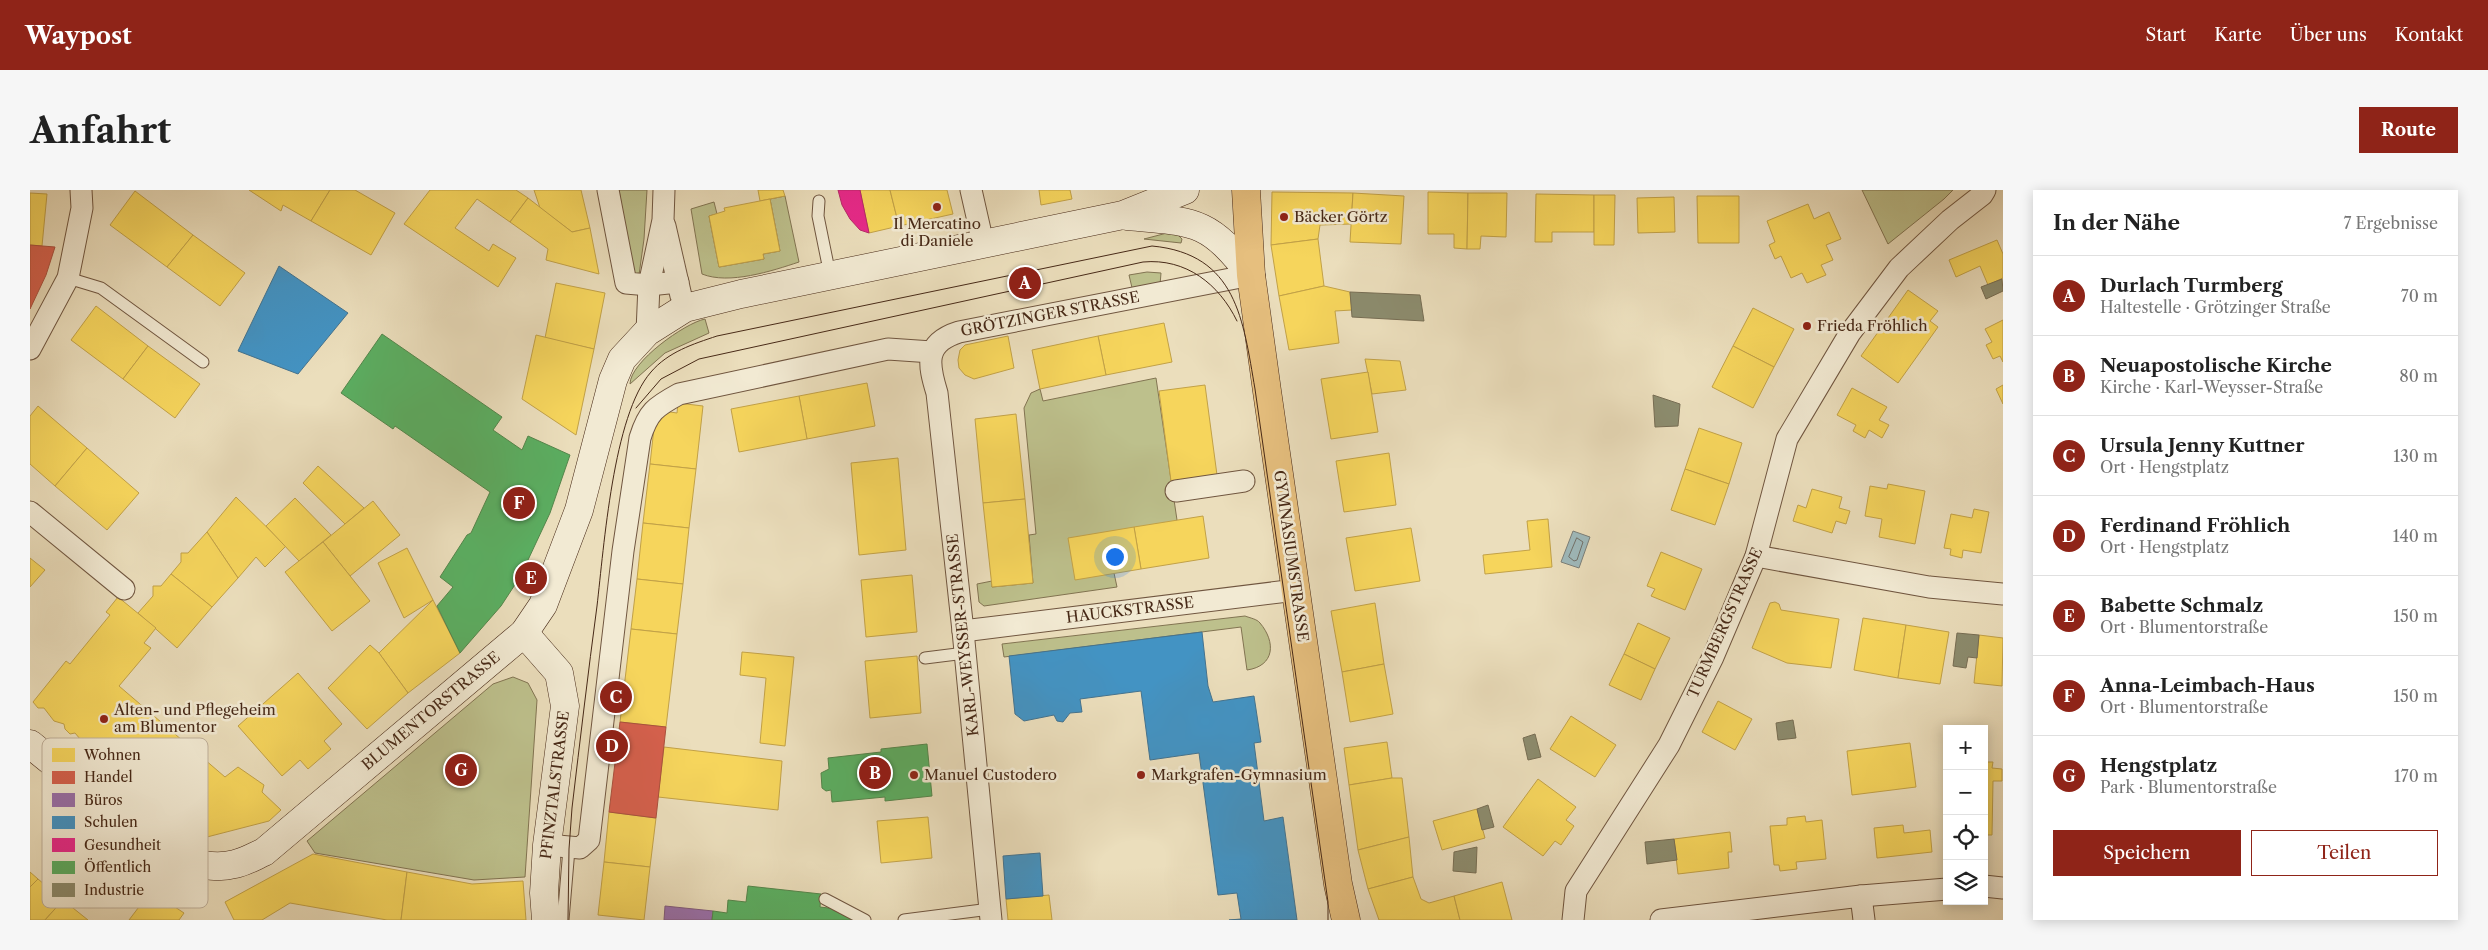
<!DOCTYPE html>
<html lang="de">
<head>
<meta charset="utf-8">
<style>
  :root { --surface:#fff; --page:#f6f6f6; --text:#222; --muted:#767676; --line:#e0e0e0; --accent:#8f2418 }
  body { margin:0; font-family:"Libre Caslon Text",serif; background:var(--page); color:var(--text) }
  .controls { position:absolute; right:15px; bottom:15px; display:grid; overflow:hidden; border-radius:0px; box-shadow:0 2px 12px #0003 }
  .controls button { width:45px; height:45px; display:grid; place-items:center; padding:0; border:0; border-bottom:1px solid var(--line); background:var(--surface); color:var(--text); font:25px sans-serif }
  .you { position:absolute; left:1084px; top:366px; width:18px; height:18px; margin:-12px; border:4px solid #fff; border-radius:50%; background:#1a73e8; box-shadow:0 0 0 8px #1a73e833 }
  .badge { display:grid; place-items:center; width:32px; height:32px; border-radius:50%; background:var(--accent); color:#fff; font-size:16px; font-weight:700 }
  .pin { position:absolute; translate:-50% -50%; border:2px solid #fff; box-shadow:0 1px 5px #0006 }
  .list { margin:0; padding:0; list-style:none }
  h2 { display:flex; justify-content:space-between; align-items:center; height:65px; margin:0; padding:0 20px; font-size:21px }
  h2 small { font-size:16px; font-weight:400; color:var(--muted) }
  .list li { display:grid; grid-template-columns:32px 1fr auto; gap:15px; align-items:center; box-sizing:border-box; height:80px; padding:0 20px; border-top:1px solid var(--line) }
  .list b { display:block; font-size:19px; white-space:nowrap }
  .list p { margin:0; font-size:16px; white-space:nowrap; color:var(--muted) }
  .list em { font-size:16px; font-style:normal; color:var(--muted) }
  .actions { display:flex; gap:10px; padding:15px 20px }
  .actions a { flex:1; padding:11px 0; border:1px solid var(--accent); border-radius:0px; text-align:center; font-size:18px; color:var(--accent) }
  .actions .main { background:var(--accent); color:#fff }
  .icon { flex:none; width:28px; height:28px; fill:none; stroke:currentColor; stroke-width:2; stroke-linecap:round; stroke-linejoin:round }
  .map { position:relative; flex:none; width:1973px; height:730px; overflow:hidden; border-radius:0px }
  header { display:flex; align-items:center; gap:30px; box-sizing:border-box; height:70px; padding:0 25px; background:var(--accent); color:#fff }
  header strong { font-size:24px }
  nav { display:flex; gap:28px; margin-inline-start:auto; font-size:18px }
  .intro { display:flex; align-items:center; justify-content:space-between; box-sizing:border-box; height:120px; padding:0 30px }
  h1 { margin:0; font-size:35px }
  .button { padding:12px 22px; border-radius:0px; background:var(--accent); color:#fff; font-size:18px; font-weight:700 }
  main { display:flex; gap:30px; padding:0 30px }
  aside { flex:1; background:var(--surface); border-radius:0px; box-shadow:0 2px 12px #0003 }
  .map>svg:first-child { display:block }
</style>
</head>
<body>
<header>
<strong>Waypost</strong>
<nav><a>Start</a><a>Karte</a><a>Über uns</a><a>Kontakt</a></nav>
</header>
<div class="intro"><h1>Anfahrt</h1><a class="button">Route</a></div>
<main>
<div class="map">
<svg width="1973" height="730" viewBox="0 0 1973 730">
  <rect width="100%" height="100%" fill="#ebdebc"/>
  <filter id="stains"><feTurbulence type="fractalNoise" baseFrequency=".004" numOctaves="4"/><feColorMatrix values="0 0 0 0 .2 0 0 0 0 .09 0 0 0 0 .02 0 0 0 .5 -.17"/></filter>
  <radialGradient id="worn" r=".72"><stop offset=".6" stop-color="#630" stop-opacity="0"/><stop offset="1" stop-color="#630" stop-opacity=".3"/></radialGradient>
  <g fill="#bdc08c" stroke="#827452">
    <polygon points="589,0 617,0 614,49 609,85 603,84"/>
    <polygon points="1832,0 1923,0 1914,9 1858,54"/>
    <path d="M755,6L769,72C742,81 699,95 672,84L661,19L684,12L687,24L679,26L689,77L734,69L733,64L750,61L740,9Z"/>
    <polygon points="1137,43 1147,44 1152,49 1151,53 1114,49"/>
    <polygon points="1117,82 1131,83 1130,95 1103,102 1099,85"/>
    <path d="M675,129L679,143L635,163L600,194C600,172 655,133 675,129Z"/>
    <polygon points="1126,188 1147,330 1084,383 1087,397 954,416 949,412 947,394 962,391 962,397 1003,393 999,345 1006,344 994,218 1001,203 1010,199 1013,211"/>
    <path d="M1215,426C1220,428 1227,429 1230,433C1246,452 1245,476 1217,480L1211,437L974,467L972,454Z"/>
    <polygon points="483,487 498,493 507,510 495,687 444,690 285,663 277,651 463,494"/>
  </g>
  <polygon fill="#9eb9bb" stroke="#7b7f79" points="1543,341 1560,347 1549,378 1531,372"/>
  <g fill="#f6d55c" stroke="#c2a147">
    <polygon points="219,0 300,0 281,31 253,15 251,21"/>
    <polygon points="300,0 325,0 365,23 341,65 281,31"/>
    <polygon points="400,0 486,0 498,8 480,32 447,9 425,38 459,61 463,54 486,68 468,97 374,34"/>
    <polygon points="504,0 551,0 560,38 542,42 510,18"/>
    <polygon points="728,0 753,0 755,6 730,11"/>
    <polygon points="830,0 860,0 869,36 839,43"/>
    <polygon points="860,0 917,0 923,24 869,36"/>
    <polygon points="1009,0 1040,0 1042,9 1011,15"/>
    <polygon points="105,1 163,45 137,77 80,35"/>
    <polygon points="1242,2 1323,3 1321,34 1290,35 1288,49 1241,55"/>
    <polygon points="1398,2 1438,3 1437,59 1424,58 1424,44 1398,44"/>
    <polygon points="0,3 17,4 12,56 0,55"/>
    <polygon points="1323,3 1374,6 1371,54 1320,52"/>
    <polygon points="1438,3 1477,3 1476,47 1451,46 1450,59 1437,59"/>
    <polygon points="1506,4 1564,5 1564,42 1522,42 1522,52 1505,52"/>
    <polygon points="1564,5 1585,5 1584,55 1564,55"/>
    <polygon points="1667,6 1709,6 1709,53 1668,53"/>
    <polygon points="1644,7 1645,42 1608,43 1607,8"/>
    <polygon points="498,8 542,42 560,38 569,84 516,70 518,59 480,32"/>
    <polygon points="740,9 750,61 733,64 734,69 689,77 679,26 695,21 694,18"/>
    <polygon points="1778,14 1784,29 1799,22 1811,49 1796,55 1803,70 1791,75 1796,85 1777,93 1772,83 1761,88 1751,66 1745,69 1739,55 1745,52 1737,31"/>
    <polygon points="163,45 215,83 190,116 137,77"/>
    <polygon points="1288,49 1294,96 1249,106 1241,55"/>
    <polygon points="1967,50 1973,64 1973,88 1958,95 1950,76 1926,87 1919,70"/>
    <polygon points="526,93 575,103 564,159 515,148"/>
    <polygon points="1294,96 1320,102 1322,120 1305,121 1309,153 1259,160 1249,106"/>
    <polygon points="1878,100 1908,121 1900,131 1908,137 1868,193 1831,166"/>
    <polygon points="66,116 118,156 93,189 41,150"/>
    <polygon points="1723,118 1764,139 1744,177 1703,156"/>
    <polygon points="1973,130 1973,172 1970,166 1963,169 1956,155 1962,152 1955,139"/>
    <polygon points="1134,133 1142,172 1076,185 1068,146"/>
    <polygon points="506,145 564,159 546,245 492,209"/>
    <polygon points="978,146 984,178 944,189 935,185 929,178 928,170 930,160 935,155"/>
    <polygon points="1068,146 1076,185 1010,199 1002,160"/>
    <polygon points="118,156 170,194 145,228 93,189"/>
    <polygon points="1703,156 1744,177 1723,218 1682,197"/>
    <polygon points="1335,169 1370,171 1376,200 1342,204"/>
    <polygon points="1338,182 1348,242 1301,249 1291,189"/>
    <polygon points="837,193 845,236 777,249 769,206"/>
    <polygon points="1175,195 1187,285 1141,291 1129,201"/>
    <polygon points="1973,195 1973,214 1966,199"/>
    <polygon points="1822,198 1857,217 1849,230 1859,235 1852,248 1839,240 1835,248 1823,241 1826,235 1807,225"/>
    <polygon points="769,206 777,249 709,262 701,219"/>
    <polygon points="648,213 673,216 666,279 620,274 626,220 647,223"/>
    <polygon points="8,216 57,258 25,296 0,274 0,226"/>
    <polygon points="986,224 995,309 953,313 945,229"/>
    <polygon points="1669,238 1712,253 1699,294 1655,279"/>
    <polygon points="57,258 109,303 77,340 25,296"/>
    <polygon points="1359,263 1366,315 1314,322 1306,271"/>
    <polygon points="868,268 876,360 829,365 821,273"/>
    <polygon points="620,274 666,279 659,338 613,333"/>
    <polygon points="288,276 334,318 315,334 273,293"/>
    <polygon points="1655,279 1699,294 1685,335 1641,320"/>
    <polygon points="1858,294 1895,301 1885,354 1849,347 1852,329 1835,326 1840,296 1857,299"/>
    <polygon points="1782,299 1812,307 1809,318 1820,321 1816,334 1806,331 1802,343 1763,331 1768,315 1776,318"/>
    <polygon points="206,307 256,356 235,377 226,367 208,388 177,342"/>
    <polygon points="265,308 301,345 269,371 236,336"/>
    <polygon points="995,309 1003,393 962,397 953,313"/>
    <polygon points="343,311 370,345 320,386 293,352"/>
    <polygon points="1944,319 1959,322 1951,363 1933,360 1932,368 1920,365 1921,359 1914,358 1921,324 1942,328"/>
    <polygon points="1173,326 1179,368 1111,379 1104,337"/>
    <polygon points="1518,329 1522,377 1455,384 1453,365 1500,360 1497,331"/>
    <polygon points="613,333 659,338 653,394 607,389"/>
    <polygon points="1104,337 1111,379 1045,390 1038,348"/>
    <polygon points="1381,338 1390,391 1325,401 1316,348"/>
    <polygon points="177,342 208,388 182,417 141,384 151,372 151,363 158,363"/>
    <polygon points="293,352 340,411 302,441 255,382"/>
    <polygon points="377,358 403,410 374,428 348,373"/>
    <polygon points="1631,362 1672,379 1655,420 1621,406 1625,399 1617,396"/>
    <polygon points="0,368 15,380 0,397"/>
    <polygon points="141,384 182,417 147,458 108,423 123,406 123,396 131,396"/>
    <polygon points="882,385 887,442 836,447 831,390"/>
    <polygon points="607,389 653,394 647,444 601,439"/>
    <polygon points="88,407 126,438 114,453 121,458 89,496 195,587 208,577 234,595 232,602 251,620 239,631 177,647 162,635 159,639 153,634 149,634 142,628 139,620 134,621 127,616 123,608 117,608 112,604 111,598 107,595 102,596 97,587 86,582 76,570 71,570 65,560 56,556 45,543 40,544 35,539 34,534 24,531 14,518 8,518 3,512 36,471 40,474 80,425 76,422"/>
    <polygon points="403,410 430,463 378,503 349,463"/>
    <polygon points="1745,412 1749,414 1751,420 1809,429 1801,478 1757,473 1722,458 1740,413"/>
    <polygon points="1345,413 1354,474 1312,482 1301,421"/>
    <polygon points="1833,428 1876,435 1868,488 1824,480"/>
    <polygon points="1608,433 1640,448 1625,479 1594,464"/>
    <polygon points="1876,435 1919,442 1910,494 1868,488"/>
    <polygon points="601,439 647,444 636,537 590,532"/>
    <polygon points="1949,445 1973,448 1972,496 1944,493"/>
    <polygon points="340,455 349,463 378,503 337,539 298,498"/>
    <polygon points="712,462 764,467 755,556 730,553 736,488 710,485"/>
    <polygon points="1594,464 1625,479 1611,510 1579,495"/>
    <polygon points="887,466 891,523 840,528 835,471"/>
    <polygon points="1354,474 1363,524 1320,532 1312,482"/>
    <polygon points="268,483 312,534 294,551 301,559 278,579 270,570 252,586 208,536"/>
    <polygon points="1688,511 1722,529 1705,560 1672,542"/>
    <polygon points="1541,526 1586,555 1565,587 1520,559"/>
    <polygon points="1357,552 1362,588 1319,595 1314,558"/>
    <polygon points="1880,553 1886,597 1822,605 1817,561"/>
    <polygon points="634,557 752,571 748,620 628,607"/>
    <polygon points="1954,572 1963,572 1962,578 1972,579 1972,591 1963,591 1962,645 1954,645"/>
    <polygon points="1362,588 1372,588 1379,647 1328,660 1319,595"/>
    <polygon points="1508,589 1546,617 1536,630 1544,636 1531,655 1525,651 1513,666 1473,637"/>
    <polygon points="1447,619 1455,648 1412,660 1403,631"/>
    <polygon points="579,622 626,628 620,677 574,672"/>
    <polygon points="1775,626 1776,632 1792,630 1796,669 1766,672 1767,679 1750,681 1749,675 1744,675 1740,636 1757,635 1757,628"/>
    <polygon points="898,627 902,668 851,673 847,631"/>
    <polygon points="1873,635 1874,643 1900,640 1902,662 1847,668 1844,638"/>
    <polygon points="1700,642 1702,662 1698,662 1699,678 1648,684 1644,649"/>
    <polygon points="1379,647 1383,687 1338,699 1328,660"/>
    <polygon points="283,664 377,682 371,730 357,730 260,713 232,730 204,730 195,712"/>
    <polygon points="574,672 620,677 614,730 568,725"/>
    <polygon points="0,682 8,689 0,697"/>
    <polygon points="377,682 442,694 493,691 496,730 371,730"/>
    <polygon points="1383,687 1391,709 1399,713 1424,706 1430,730 1349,730 1338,699"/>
    <polygon points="8,689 33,710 15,730 0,730 0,697"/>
    <polygon points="1472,692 1482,730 1430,730 1424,706"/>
    <polygon points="121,701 154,723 149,730 99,730"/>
    <polygon points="1019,705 1022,730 978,730 976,709"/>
    <polygon points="33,710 58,730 15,730"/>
  </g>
  <g fill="#d6604d" stroke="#ab503d">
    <polygon points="0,55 25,57 16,85 0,119"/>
    <polygon points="590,532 636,537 626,628 579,622"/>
  </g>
  <polygon fill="#9970ab" stroke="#805b7f" points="635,716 683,721 682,730 634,730"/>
  <g fill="#4393c3" stroke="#44738f">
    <polygon points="249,76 318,123 268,184 208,161"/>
    <polygon points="1172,442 1178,496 1183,512 1224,506 1231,552 1224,553 1234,631 1253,627 1267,730 1199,730 1211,729 1207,703 1188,705 1169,563 1120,570 1111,501 1050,509 1052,522 1040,523 1033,532 1027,531 1024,525 994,531 985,524 979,466"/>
    <polygon points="1010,663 1013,706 976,709 973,666"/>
  </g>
  <polygon fill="#e7298a" stroke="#b72968" points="808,0 830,0 839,43 830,40 820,29 812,15"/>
  <g fill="#5aae61" stroke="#54864b">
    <polygon points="352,144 472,227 463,240 492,260 498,246 540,265 520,323 490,387 471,416 430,463 407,416 423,397 410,387 437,345 441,343 460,302 365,236 363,239 311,203"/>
    <polygon points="897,554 902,606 855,611 855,607 802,612 801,600 796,601 792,598 791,583 799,579 798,568 851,562 851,559"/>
    <polygon points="718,696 791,704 790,717 823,721 822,730 682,730 683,721 697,723 698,710 716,712"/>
  </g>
  <g fill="#8c8c6e" stroke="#776e54">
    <polygon points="1972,89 1973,101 1956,109 1951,97"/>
    <polygon points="1320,102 1390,105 1394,131 1322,127"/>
    <polygon points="1623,205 1650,214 1648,236 1625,237"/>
    <polygon points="1927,443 1949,445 1947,468 1938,467 1936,478 1923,476"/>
    <polygon points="1763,530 1766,548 1748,550 1746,533"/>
    <polygon points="1505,544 1511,567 1498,570 1493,548"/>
    <polygon points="1458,615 1464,637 1452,640 1447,619"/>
    <polygon points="1644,649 1647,670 1617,674 1615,652"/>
    <polygon points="1447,657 1446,683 1423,681 1424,662"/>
  </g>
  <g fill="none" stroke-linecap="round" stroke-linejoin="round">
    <polygon stroke="#727169" stroke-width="1" points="1547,348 1553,352 1547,370 1544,371 1539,367"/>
    <g stroke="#705640" stroke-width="13">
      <g id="lane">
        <polyline points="789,11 788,26 800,85"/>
        <polyline points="38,88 71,98 173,172"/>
        <polyline points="895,468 935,463"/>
        <polyline points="795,709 835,730"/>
        <polyline points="533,730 539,659"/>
        <polyline points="874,730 960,719"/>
      </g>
    </g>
    <g stroke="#705640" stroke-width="23">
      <g id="street">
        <polyline points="578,0 596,93 619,95 648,92"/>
        <polyline points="941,0 953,53"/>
        <polyline points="635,36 651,106"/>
        <polyline points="617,142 619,95 633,30 634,0"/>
        <polyline points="0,159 38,88 52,18 51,0"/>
        <polyline points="1146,301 1214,291"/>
        <polyline points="0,322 94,399"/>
        <polyline points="1726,366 1899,397 1973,404"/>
        <polyline points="933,441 1266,400"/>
        <path d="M517,655L550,658L559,650L593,361L610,248C618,222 625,217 649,204L858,159L902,162"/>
        <polyline points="1954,696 1973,698"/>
        <polyline points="1831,706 1834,730"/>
        <path d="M961,730L933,441L907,203C898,174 894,153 929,142L1221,85"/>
        <polyline points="1543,730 1546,701 1639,555 1683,467 1726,366 1757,249 1820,143 1869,78 1920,30 1952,5 1955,0"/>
        <polyline points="1631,730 1831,706 1917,699"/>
      </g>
    </g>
    <g stroke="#472917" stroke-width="29">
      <g id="secondary">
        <path d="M1097,26C1165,32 1178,29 1221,85"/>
        <polyline points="494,443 529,483 535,516 517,655 514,703 516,730"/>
        <path d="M0,554L120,651C146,667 174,682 205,674C215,672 225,666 234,662L494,443L513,415L549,320L583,190L592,169L617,142L655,118L711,104L1093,25L1155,0"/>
      </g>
    </g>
    <g stroke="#472917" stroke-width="29">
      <polyline id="primary" points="1216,0 1221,85 1237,201 1308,694 1316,730"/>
    </g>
    <use href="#lane" stroke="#f2ead3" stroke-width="11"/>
    <use href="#street" stroke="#f2ead3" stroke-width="21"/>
    <use href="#secondary" stroke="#f2ead3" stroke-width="28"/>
    <use href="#primary" stroke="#e6bf7e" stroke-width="28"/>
    <g stroke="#472917" stroke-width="1">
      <path d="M606,218L631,189L669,169L1113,72C1156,68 1189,94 1207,131"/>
      <path d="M538,730L539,659L542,618C550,551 558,483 567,416C574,357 583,225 621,182C638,162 663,154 687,146L1122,56C1207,64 1213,130 1225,199L1298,712V730"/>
    </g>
  </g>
  <g fill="#8f2418" stroke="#f2ead3" stroke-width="2">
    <circle cx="907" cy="17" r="5"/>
    <circle cx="1254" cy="27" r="5"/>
    <circle cx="1777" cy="136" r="5"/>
    <circle cx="74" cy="529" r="5"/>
    <circle cx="884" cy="585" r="5"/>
    <circle cx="1111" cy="585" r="5"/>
  </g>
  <g text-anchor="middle" stroke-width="5" stroke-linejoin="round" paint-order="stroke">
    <g font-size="15" fill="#472917" stroke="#f2ead3" text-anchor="start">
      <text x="1264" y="32">Bäcker Görtz</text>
      <text x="907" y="39" text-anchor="middle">Il Mercatino<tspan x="907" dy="17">di Daniele</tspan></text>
      <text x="1787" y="141">Frieda Fröhlich</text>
      <text x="84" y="525">Alten- und Pflegeheim<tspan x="84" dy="17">am Blumentor</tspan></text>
      <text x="894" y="590">Manuel Custodero</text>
      <text x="1121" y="590">Markgrafen-Gymnasium</text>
    </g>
    <g font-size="15" fill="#472917" stroke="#f2ead3">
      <text transform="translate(1020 124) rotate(-11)" y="5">GRÖTZINGER STRASSE</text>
      <text transform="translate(1261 366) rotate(82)" y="5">GYMNASIUMSTRASSE</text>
      <text transform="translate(1100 420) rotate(-7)" y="5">HAUCKSTRASSE</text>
      <text transform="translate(1695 433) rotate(-66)" y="5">TURMBERGSTRASSE</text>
      <text transform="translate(933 445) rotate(-96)" y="5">KARL-WEYSSER-STRASSE</text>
      <text transform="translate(401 521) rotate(-40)" y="5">BLUMENTORSTRASSE</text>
      <text transform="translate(525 595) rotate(-83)" y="5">PFINZTALSTRASSE</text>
    </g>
  </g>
  <rect x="12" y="548" width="166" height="170" rx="8" fill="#f2ead3" stroke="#bfb09b" stroke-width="1"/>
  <rect x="22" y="558" width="23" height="14" fill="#f6d55c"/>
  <rect x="22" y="581" width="23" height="13" fill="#d6604d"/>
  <rect x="22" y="603" width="23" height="14" fill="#9970ab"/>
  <rect x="22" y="626" width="23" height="13" fill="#4393c3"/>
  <rect x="22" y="648" width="23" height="14" fill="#e7298a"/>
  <rect x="22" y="671" width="23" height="13" fill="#5aae61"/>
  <rect x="22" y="693" width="23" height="14" fill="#8c8c6e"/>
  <g font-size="14" fill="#472917">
    <text x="54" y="570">Wohnen</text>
    <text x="54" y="592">Handel</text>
    <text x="54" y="615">Büros</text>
    <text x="54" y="637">Schulen</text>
    <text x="54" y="660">Gesundheit</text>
    <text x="54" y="682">Öffentlich</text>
    <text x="54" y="705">Industrie</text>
  </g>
  <rect width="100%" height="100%" filter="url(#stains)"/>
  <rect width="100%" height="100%" fill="url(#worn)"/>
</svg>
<div class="controls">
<button>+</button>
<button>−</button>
<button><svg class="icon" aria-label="locate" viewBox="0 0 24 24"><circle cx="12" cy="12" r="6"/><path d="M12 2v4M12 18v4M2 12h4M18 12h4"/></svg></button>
<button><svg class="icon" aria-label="layers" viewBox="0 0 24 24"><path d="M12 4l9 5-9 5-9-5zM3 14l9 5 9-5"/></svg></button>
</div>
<div class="you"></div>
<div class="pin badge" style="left:995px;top:93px">A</div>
<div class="pin badge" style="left:845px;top:583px">B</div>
<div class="pin badge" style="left:586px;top:507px">C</div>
<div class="pin badge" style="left:582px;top:556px">D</div>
<div class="pin badge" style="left:501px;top:388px">E</div>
<div class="pin badge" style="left:489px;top:313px">F</div>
<div class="pin badge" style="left:431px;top:580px">G</div>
</div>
<aside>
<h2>In der Nähe<small>7 Ergebnisse</small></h2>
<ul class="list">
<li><span class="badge">A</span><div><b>Durlach Turmberg</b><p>Haltestelle · Grötzinger Straße</p></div><em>70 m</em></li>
<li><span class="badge">B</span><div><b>Neuapostolische Kirche</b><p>Kirche · Karl-Weysser-Straße</p></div><em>80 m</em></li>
<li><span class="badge">C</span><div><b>Ursula Jenny Kuttner</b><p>Ort · Hengstplatz</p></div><em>130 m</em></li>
<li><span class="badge">D</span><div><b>Ferdinand Fröhlich</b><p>Ort · Hengstplatz</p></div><em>140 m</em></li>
<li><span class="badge">E</span><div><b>Babette Schmalz</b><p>Ort · Blumentorstraße</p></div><em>150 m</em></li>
<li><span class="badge">F</span><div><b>Anna-Leimbach-Haus</b><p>Ort · Blumentorstraße</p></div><em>150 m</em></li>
<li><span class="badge">G</span><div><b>Hengstplatz</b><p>Park · Blumentorstraße</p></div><em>170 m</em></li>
</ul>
<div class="actions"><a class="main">Speichern</a><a>Teilen</a></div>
</aside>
</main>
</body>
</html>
